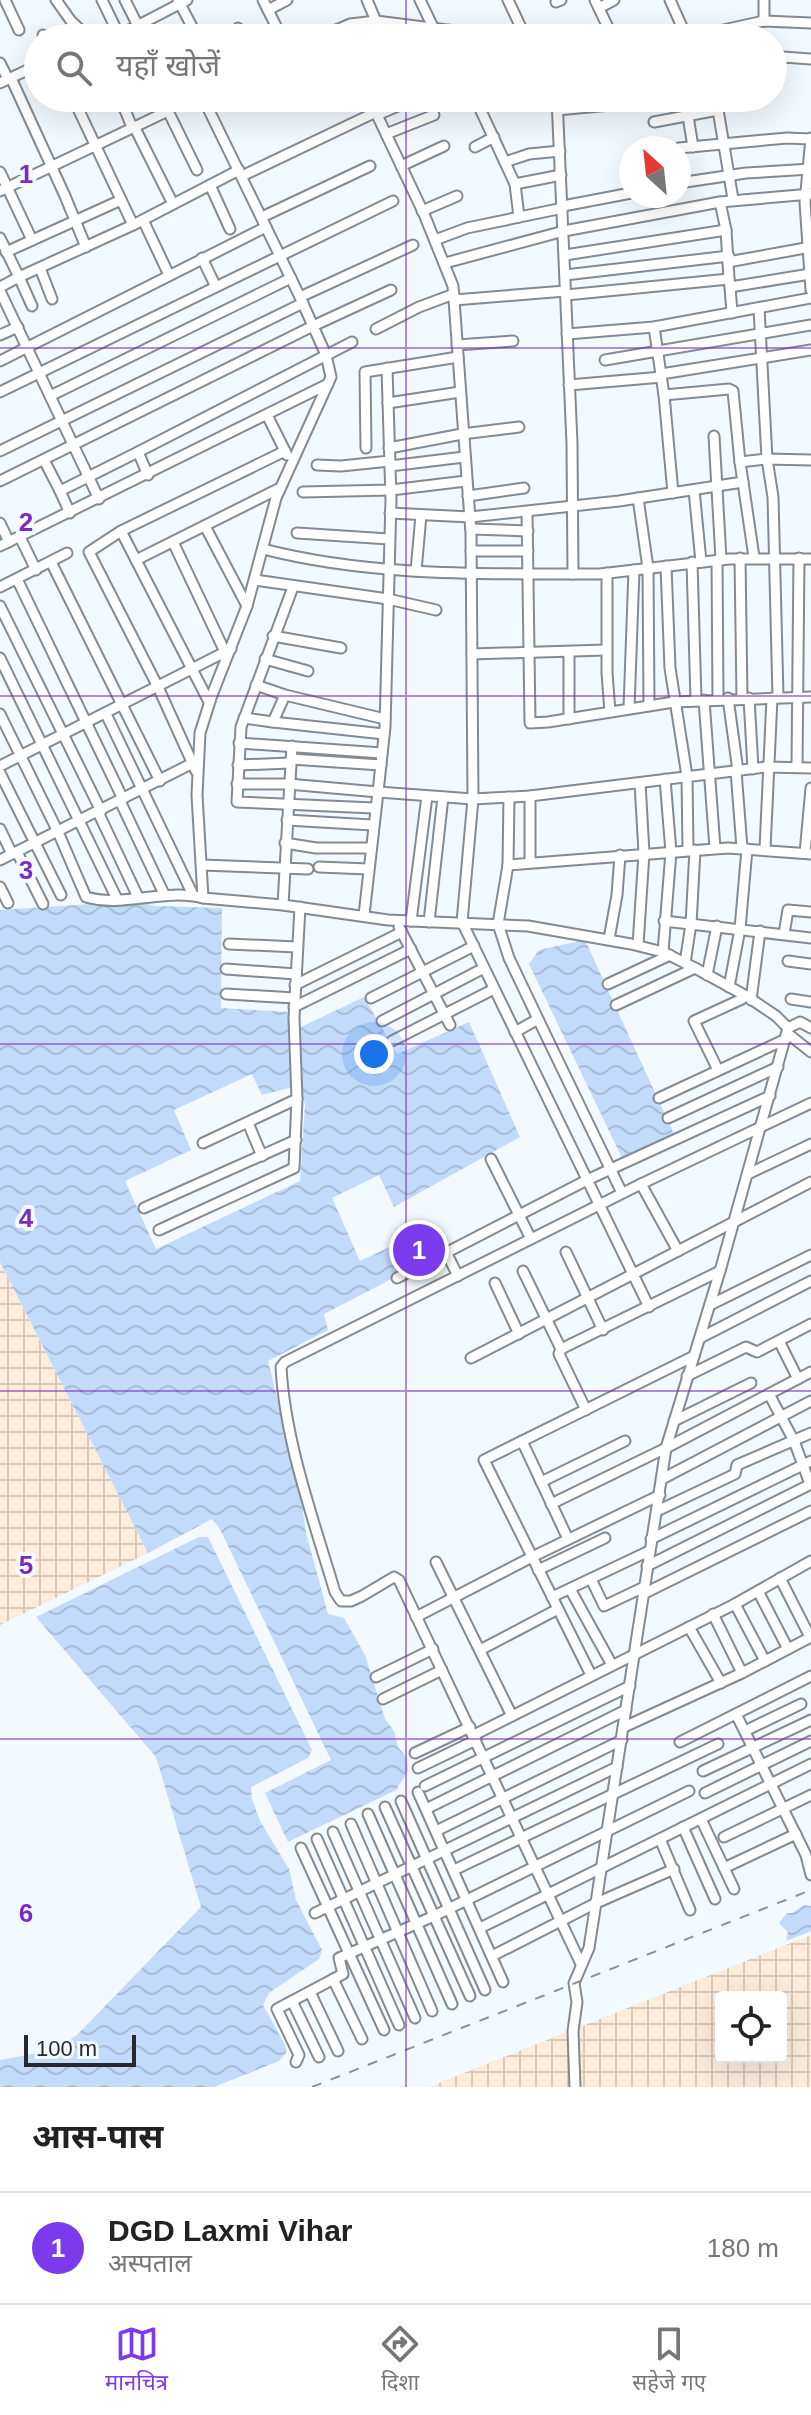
<!DOCTYPE html>
<html lang="hi">
<head>
<meta charset="utf-8">
<style>
  :root { --surface:#fff; --page:#f2f2f2; --text:#222; --muted:#767676; --line:#e0e0e0; --accent:#7c3aed }
  body { margin:0; font-family:Arial,"Noto Sans Devanagari",sans-serif; background:var(--page); color:var(--text) }
  .controls { position:absolute; right:24px; bottom:24px; display:grid; overflow:hidden; border-radius:8px; box-shadow:0 8px 32px #0002 }
  .controls button { width:72px; height:72px; display:grid; place-items:center; padding:0; border:0; border-bottom:2px solid var(--line); background:var(--surface); color:var(--text); font:40px sans-serif }
  .compass { position:absolute; left:619px; top:136px; width:72px; height:72px; border-radius:50%; background:var(--surface); box-shadow:0 8px 32px #0002; rotate:333deg }
  .scale { position:absolute; left:24px; bottom:20px; width:112px; box-sizing:border-box; padding-left:8px; border:4px solid #26292c; border-top:0; font-size:22px; line-height:28px; white-space:nowrap; color:#26292c; -webkit-text-stroke:6px #f2f9ff; paint-order:stroke }
  .you { position:absolute; left:374px; top:1054px; width:28px; height:28px; margin:-20px; border:6px solid #fff; border-radius:50%; background:#1a73e8; box-shadow:0 0 0 12px #1a73e833 }
  .badge { display:grid; place-items:center; width:52px; height:52px; border-radius:50%; background:var(--accent); color:#fff; font-size:26px; font-weight:700 }
  .pin { position:absolute; translate:-50% -50%; border:4px solid #fff; box-shadow:0 2px 8px #0006 }
  .list { margin:0; padding:0; list-style:none }
  h2 { display:flex; justify-content:space-between; align-items:center; height:104px; margin:0; padding:0 32px; font-size:34px }
  h2 small { font-size:26px; font-weight:400; color:var(--muted) }
  .list li { display:grid; grid-template-columns:52px 1fr auto; gap:24px; align-items:center; box-sizing:border-box; height:112px; padding:0 32px; border-top:2px solid var(--line) }
  .list b { display:block; font-size:30px; white-space:nowrap }
  .list p { margin:0; font-size:26px; white-space:nowrap; color:var(--muted) }
  .list em { font-size:26px; font-style:normal; color:var(--muted) }
  .icon { flex:none; width:44px; height:44px; fill:none; stroke:currentColor; stroke-width:2; stroke-linecap:round; stroke-linejoin:round }
  .map { position:relative; flex:none; width:811px; height:2087px; overflow:hidden }
  .search { position:absolute; background:var(--surface); box-shadow:0 8px 32px #0002; left:24px; right:24px; top:24px; height:88px; display:flex; align-items:center; gap:20px; box-sizing:border-box; padding:0 28px; border-radius:44px; color:var(--muted); font-size:30px }
  .sheet { height:216px; background:var(--surface) }
  nav { display:flex; justify-content:space-around; align-items:center; box-sizing:border-box; height:112px; border-top:2px solid var(--line); background:var(--surface); font-size:22px; color:var(--muted) }
  nav a { display:grid; justify-items:center; gap:4px }
  nav .on { color:var(--accent) }
  .map>svg:first-child { display:block }
</style>
</head>
<body>
<div class="map">
<svg width="811" height="2087" viewBox="0 0 811 2087">
  <defs>
    <pattern id="industrial-grid" width="8" height="8" patternUnits="userSpaceOnUse" patternTransform="scale(2)"><rect width="8" height="8" fill="#fdebda"/><path d="M0 4h8M4 0v8" fill="none" stroke="#d9cabb"/></pattern>
    <pattern id="water-waves" width="16" height="10" patternUnits="userSpaceOnUse" patternTransform="scale(2)"><rect width="16" height="10" fill="#c3dbfa"/><path d="M0 5q4-4 8 0t8 0" fill="none" stroke="#a7bcd6"/></pattern>
  </defs>
  <rect width="100%" height="100%" fill="#f2f9ff"/>
  <g fill="url(#industrial-grid)" fill-rule="evenodd">
    <polygon points="0,1262 148,1553 0,1625"/>
    <path d="M811,1935V2087H429ZM721,1997H781V2057H721Z"/>
  </g>
  <g fill="url(#water-waves)">
    <polygon points="135,901 155,906 222,908 221,1008 289,1012 293,1087 262,1095 252,1074 174,1110 191,1150 125,1181 156,1249 300,1181 305,1105 295,1061 299,1028 364,997 397,1054 469,1022 520,1137 394,1207 379,1175 332,1198 360,1261 392,1246 406,1251 409,1270 324,1314 328,1330 268,1361 301,1497 306,1533 328,1614 344,1618 365,1655 385,1719 394,1731 398,1747 407,1758 408,1771 396,1790 288,1842 265,1793 331,1760 220,1529 212,1519 148,1553 0,1262 0,910"/>
    <polygon points="585,940 674,1134 623,1160 529,964 539,950"/>
    <polygon points="199,1537 208,1537 312,1750 308,1758 251,1787 252,1799 260,1821 289,1869 296,1900 322,1950 319,1959 269,1993 263,2005 286,2047 286,2053 279,2061 214,2087 0,2087 0,2060 43,2052 76,2036 201,1907 156,1757 36,1617"/>
    <polygon points="804,1905 811,1906 811,1931 786,1941 788,1932 779,1923 787,1913 792,1913"/>
  </g>
  <g fill="none" stroke-linecap="round" stroke-linejoin="round">
    <g stroke="#838a91" stroke-width="13">
      <g id="minor">
        <polyline points="5,0 19,30"/>
        <polyline points="56,0 71,21 89,38"/>
        <polyline points="102,0 119,35"/>
        <polyline points="125,0 138,26"/>
        <polyline points="178,0 198,38"/>
        <polyline points="263,0 282,38"/>
        <polyline points="367,0 376,21"/>
        <polyline points="420,0 433,27"/>
        <polyline points="508,0 526,38"/>
        <polyline points="595,0 613,38"/>
        <polyline points="670,0 687,38 764,21 811,23"/>
        <polyline points="556,2 561,0"/>
        <polyline points="599,8 614,0"/>
        <polyline points="268,10 287,0"/>
        <polyline points="764,21 764,0"/>
        <polyline points="238,28 244,38"/>
        <polyline points="43,35 44,38"/>
        <polyline points="114,38 187,0"/>
        <polyline points="318,38 350,24 376,21 512,38"/>
        <polyline points="0,63 8,79"/>
        <polyline points="773,73 783,57 811,59"/>
        <polyline points="11,78 65,196 86,247"/>
        <polyline points="0,83 38,65"/>
        <polyline points="73,98 133,225"/>
        <polyline points="120,98 132,127"/>
        <polyline points="203,98 300,297 326,355 331,377 276,498 247,606 212,695 200,733 197,795 203,898 283,905 388,920 528,926 631,944 663,952 695,968 748,997 776,1016 788,1028 720,1271 666,1448 589,1948 574,1983 577,2002 573,2031 575,2087"/>
        <polyline points="475,98 515,184 519,217"/>
        <polyline points="557,98 572,443 573,574 600,574 729,559 811,559"/>
        <polyline points="716,98 733,199"/>
        <polyline points="557,110 621,104 621,98"/>
        <polyline points="168,111 197,170"/>
        <polyline points="377,115 416,98"/>
        <polyline points="688,116 693,147"/>
        <polyline points="654,122 718,110"/>
        <polyline points="134,126 173,204"/>
        <polyline points="386,134 434,115"/>
        <polyline points="811,138 805,202 811,290"/>
        <polyline points="475,147 494,137"/>
        <polyline points="679,148 787,138 811,139"/>
        <polyline points="505,162 529,154 560,151"/>
        <polyline points="401,166 444,146"/>
        <polyline points="0,172 32,240"/>
        <polyline points="242,176 376,112"/>
        <polyline points="679,183 746,173 811,169"/>
        <polyline points="515,184 561,175"/>
        <polyline points="210,185 230,229"/>
        <polyline points="0,191 168,111 177,98"/>
        <polyline points="720,202 726,230 729,279"/>
        <polyline points="563,206 631,193"/>
        <polyline points="422,211 457,196"/>
        <polyline points="262,217 370,166"/>
        <polyline points="143,220 169,275"/>
        <polyline points="0,238 19,277 133,225 239,170"/>
        <polyline points="435,240 467,228 563,208"/>
        <polyline points="6,252 121,200"/>
        <polyline points="565,255 726,230"/>
        <polyline points="202,258 215,285"/>
        <polyline points="728,262 811,247"/>
        <polyline points="445,263 564,231 720,202 811,194"/>
        <polyline points="40,268 52,299"/>
        <polyline points="565,275 729,256"/>
        <polyline points="0,287 19,277 32,306"/>
        <polyline points="730,287 732,313"/>
        <polyline points="0,291 99,499"/>
        <polyline points="566,295 729,279 730,287 810,274"/>
        <polyline points="300,297 413,245"/>
        <polyline points="454,300 565,291"/>
        <polyline points="759,308 767,459 773,497 778,697"/>
        <polyline points="654,327 664,395 673,493"/>
        <polyline points="376,329 419,307 454,294"/>
        <polyline points="567,334 654,327 811,298"/>
        <polyline points="0,335 18,327"/>
        <polyline points="457,345 513,341"/>
        <polyline points="605,360 811,325"/>
        <polyline points="0,361 266,227"/>
        <polyline points="661,374 811,350"/>
        <polyline points="569,385 662,377"/>
        <polyline points="0,392 393,201"/>
        <polyline points="664,395 729,389 733,391 740,462 754,557"/>
        <polyline points="50,396 291,278"/>
        <polyline points="388,403 460,392"/>
        <polyline points="267,415 287,455"/>
        <polyline points="714,436 721,559"/>
        <polyline points="366,448 365,372 458,357"/>
        <polyline points="389,448 462,434 519,427"/>
        <polyline points="0,451 303,303"/>
        <polyline points="44,460 60,491"/>
        <polyline points="740,462 767,459 811,460"/>
        <polyline points="317,465 341,466 390,461"/>
        <polyline points="390,466 464,457"/>
        <polyline points="148,475 138,452 352,342"/>
        <polyline points="0,481 313,326 391,290"/>
        <polyline points="694,490 701,562"/>
        <polyline points="303,492 391,490 466,481"/>
        <polyline points="468,496 524,488"/>
        <polyline points="638,498 648,568 649,705"/>
        <polyline points="527,512 530,723 548,722 674,702 811,697"/>
        <polyline points="70,513 60,491 138,452"/>
        <polyline points="390,513 470,517 619,501 743,482"/>
        <polyline points="0,523 9,542"/>
        <polyline points="205,526 247,606"/>
        <polyline points="471,529 528,531"/>
        <polyline points="121,531 209,702"/>
        <polyline points="297,533 389,539"/>
        <polyline points="20,537 36,570"/>
        <polyline points="173,542 225,652"/>
        <polyline points="0,546 328,384"/>
        <path d="M263,549C364,575 469,574 573,574"/>
        <polyline points="471,551 528,551"/>
        <polyline points="740,558 742,698"/>
        <polyline points="136,560 280,488"/>
        <polyline points="717,560 718,699"/>
        <polyline points="51,562 160,781"/>
        <polyline points="692,562 696,700"/>
        <polyline points="666,566 670,668 687,776 688,850"/>
        <polyline points="416,571 421,515"/>
        <polyline points="607,573 607,673 610,712"/>
        <polyline points="17,579 123,799"/>
        <polyline points="255,580 388,599 436,610"/>
        <polyline points="0,587 67,553"/>
        <polyline points="293,587 241,727 237,802 374,808"/>
        <polyline points="0,606 101,811"/>
        <polyline points="273,636 341,648"/>
        <polyline points="569,653 569,719"/>
        <polyline points="472,654 606,650"/>
        <polyline points="0,658 117,899"/>
        <polyline points="265,659 308,671"/>
        <polyline points="256,685 285,695 385,719"/>
        <polyline points="728,698 738,771"/>
        <polyline points="749,698 753,769"/>
        <polyline points="704,700 715,848"/>
        <polyline points="629,708 634,570"/>
        <path d="M0,714L58,832L86,897C123,908 164,888 203,898"/>
        <polyline points="106,714 193,895"/>
        <polyline points="244,718 273,722 285,695"/>
        <polyline points="273,722 384,734"/>
        <polyline points="239,743 382,753"/>
        <polyline points="291,759 381,765"/>
        <polyline points="238,765 290,763"/>
        <polyline points="0,766 231,649"/>
        <polyline points="797,767 799,558"/>
        <polyline points="196,771 158,687 89,552 121,531 285,451"/>
        <polyline points="736,771 742,848"/>
        <polyline points="0,773 61,895"/>
        <polyline points="237,784 288,784 378,792 385,727 391,500 387,368"/>
        <polyline points="530,796 530,862"/>
        <polyline points="120,801 164,894"/>
        <polyline points="98,812 138,897"/>
        <polyline points="287,820 372,825"/>
        <polyline points="0,829 12,854"/>
        <polyline points="285,843 316,848 370,848"/>
        <polyline points="765,849 772,698"/>
        <polyline points="17,852 43,904"/>
        <polyline points="805,853 811,788"/>
        <polyline points="0,860 193,763"/>
        <polyline points="202,865 308,869"/>
        <polyline points="508,865 509,797"/>
        <polyline points="319,867 368,869"/>
        <polyline points="0,887 8,903"/>
        <polyline points="283,905 292,746"/>
        <polyline points="364,915 378,792 473,799 471,533 453,286 424,214 369,98"/>
        <polyline points="411,921 427,796"/>
        <polyline points="664,921 811,938"/>
        <polyline points="429,922 443,797"/>
        <polyline points="399,927 450,1025"/>
        <polyline points="784,934 788,910 811,912"/>
        <polyline points="609,939 617,895 620,855"/>
        <polyline points="229,944 297,947"/>
        <polyline points="638,945 644,853 640,783"/>
        <polyline points="663,952 671,852 665,779"/>
        <polyline points="788,961 811,964"/>
        <polyline points="685,963 691,924 695,850"/>
        <polyline points="226,969 296,974"/>
        <polyline points="707,975 717,926"/>
        <polyline points="608,984 670,955"/>
        <polyline points="295,985 402,932"/>
        <polyline points="729,987 740,929 747,849"/>
        <polyline points="226,994 295,998"/>
        <polyline points="371,998 474,946"/>
        <polyline points="791,999 811,1002"/>
        <polyline points="751,1000 760,931"/>
        <polyline points="616,1005 695,968"/>
        <polyline points="294,1007 411,949"/>
        <polyline points="538,1019 622,1193"/>
        <polyline points="382,1021 484,968"/>
        <polyline points="788,1028 800,1022 811,1028"/>
        <polyline points="515,1032 538,1019 509,958 498,924 508,865 728,848 811,854"/>
        <polyline points="787,1033 811,1052"/>
        <polyline points="392,1041 494,989"/>
        <polyline points="718,1070 694,1021 742,999"/>
        <polyline points="659,1098 786,1039"/>
        <polyline points="668,1118 778,1067"/>
        <polyline points="248,1123 262,1156"/>
        <polyline points="203,1143 297,1099"/>
        <polyline points="491,1159 531,1239"/>
        <polyline points="748,1174 811,1144"/>
        <polyline points="641,1184 678,1251"/>
        <polyline points="144,1208 296,1140"/>
        <polyline points="159,1230 294,1168 297,1099 294,1018 300,907"/>
        <polyline points="446,1252 458,1276"/>
        <polyline points="566,1252 603,1330"/>
        <polyline points="523,1271 561,1349 559,1354 586,1410"/>
        <polyline points="397,1278 587,1180 770,1096"/>
        <polyline points="495,1283 519,1334"/>
        <polyline points="710,1305 811,1255"/>
        <polyline points="649,1307 462,922 473,799 530,796 766,767 811,768"/>
        <polyline points="700,1338 811,1281"/>
        <polyline points="779,1341 798,1379"/>
        <polyline points="561,1349 720,1271"/>
        <polyline points="471,1358 811,1182"/>
        <polyline points="687,1376 746,1347 757,1352 811,1324"/>
        <polyline points="769,1394 794,1441 810,1484"/>
        <polyline points="674,1421 751,1383"/>
        <polyline points="522,1441 568,1539"/>
        <polyline points="662,1479 811,1401"/>
        <polyline points="541,1482 625,1441"/>
        <polyline points="551,1504 666,1448 811,1372"/>
        <polyline points="657,1511 735,1474 737,1465 811,1433"/>
        <polyline points="651,1539 811,1461"/>
        <polyline points="436,1562 512,1716"/>
        <polyline points="647,1566 811,1484"/>
        <polyline points="538,1570 605,1538"/>
        <polyline points="780,1578 810,1637"/>
        <polyline points="591,1579 604,1606 644,1587"/>
        <polyline points="570,1589 612,1665"/>
        <polyline points="758,1591 788,1649"/>
        <polyline points="643,1594 811,1511"/>
        <polyline points="552,1597 649,1551"/>
        <polyline points="735,1604 765,1661"/>
        <polyline points="713,1614 742,1673"/>
        <polyline points="416,1617 532,1557 660,1495"/>
        <polyline points="689,1627 721,1683"/>
        <polyline points="480,1650 558,1609"/>
        <polyline points="591,1675 484,1460 694,1356"/>
        <polyline points="376,1677 433,1649"/>
        <polyline points="383,1699 442,1670"/>
        <polyline points="736,1714 806,1855 811,1875"/>
        <polyline points="624,1727 742,1673 811,1637"/>
        <polyline points="745,1731 801,1704"/>
        <polyline points="474,1735 735,1604 811,1561"/>
        <polyline points="680,1742 811,1676"/>
        <polyline points="415,1753 470,1727"/>
        <polyline points="418,1768 476,1740"/>
        <polyline points="703,1771 811,1720"/>
        <polyline points="425,1786 630,1686"/>
        <polyline points="418,1792 503,1982"/>
        <polyline points="705,1793 811,1741"/>
        <polyline points="401,1801 485,1990"/>
        <polyline points="385,1807 470,1996"/>
        <polyline points="426,1809 626,1710"/>
        <polyline points="368,1814 452,2004"/>
        <polyline points="701,1819 734,1889"/>
        <polyline points="351,1824 432,2011"/>
        <polyline points="683,1827 715,1899"/>
        <polyline points="436,1831 622,1740"/>
        <polyline points="333,1832 415,2018"/>
        <polyline points="724,1837 811,1795"/>
        <polyline points="317,1839 399,2025"/>
        <polyline points="660,1839 690,1910"/>
        <polyline points="301,1848 384,2030"/>
        <polyline points="724,1868 796,1834"/>
        <polyline points="454,1870 718,1744"/>
        <polyline points="315,1913 617,1767"/>
        <polyline points="480,1928 811,1764"/>
        <polyline points="492,1956 594,1904 674,1869"/>
        <path d="M581,1964L399,1580L394,1577L362,1596L351,1601H341L335,1592C314,1521 285,1442 281,1367L285,1362L641,1184L811,1103"/>
        <polyline points="333,1979 362,2039"/>
        <polyline points="310,1992 338,2051"/>
        <polyline points="292,2001 319,2057"/>
        <polyline points="296,2062 299,2055 277,2009 343,1974 339,1958 434,1916 689,1791"/>
      </g>
    </g>
    <use href="#minor" stroke="#fff" stroke-width="9"/>
    <polyline stroke="#8c9195" stroke-width="2" stroke-dasharray="10 10" stroke-linecap="butt" points="312,2087 811,1890"/>
  </g>
  <path fill="none" stroke="#7b2cbf" stroke-width="2" stroke-opacity="0.55" d="M406,0V38M406,98V2087M0,348H811M0,696H811M0,1044H811M0,1391H811M0,1739H811"/>
  <g font-size="26" text-anchor="middle" font-weight="bold" fill="#7b2cbf" stroke="#f2f9ff" stroke-width="8" stroke-linejoin="round" paint-order="stroke">
    <text x="26" y="183">1</text>
    <text x="26" y="531">2</text>
    <text x="26" y="879">3</text>
    <text x="26" y="1227">4</text>
    <text x="26" y="1574">5</text>
    <text x="26" y="1922">6</text>
  </g>
</svg>
<div class="controls">
<button><svg class="icon" aria-label="locate" viewBox="0 0 24 24"><circle cx="12" cy="12" r="6"/><path d="M12 2v4M12 18v4M2 12h4M18 12h4"/></svg></button>
</div>
<svg class="compass" viewBox="-18 -18 36 36"><path d="M0-13l5 13h-10z" fill="#e53935"/><path d="M0 13l5-13h-10z" fill="#767676"/></svg>
<div class="scale">100 m</div>
<div class="you"></div>
<div class="pin badge" style="left:419px;top:1250px">1</div>
<div class="search"><svg class="icon" aria-label="search" viewBox="0 0 24 24"><circle cx="10" cy="10" r="6"/><path d="M15 15l6 6"/></svg>यहाँ खोजें</div>
</div>
<section class="sheet">
<h2>आस-पास<small></small></h2>
<ul class="list">
<li><span class="badge">1</span><div><b>DGD Laxmi Vihar</b><p>अस्पताल</p></div><em>180 m</em></li>
</ul>
</section>
<nav>
<a class="on"><svg class="icon" aria-label="map" viewBox="0 0 24 24"><path d="M3 6l6-2 6 2 6-2v14l-6 2-6-2-6 2zM9 4v14M15 6v14"/></svg>मानचित्र</a>
<a><svg class="icon" aria-label="directions" viewBox="0 0 24 24"><path d="M12 3l9 9-9 9-9-9zM9 14v-3h6M13 9l2 2-2 2"/></svg>दिशा</a>
<a><svg class="icon" aria-label="saved" viewBox="0 0 24 24"><path d="M7 4h10v16l-5-4-5 4z"/></svg>सहेजे गए</a>
</nav>
</body>
</html>
